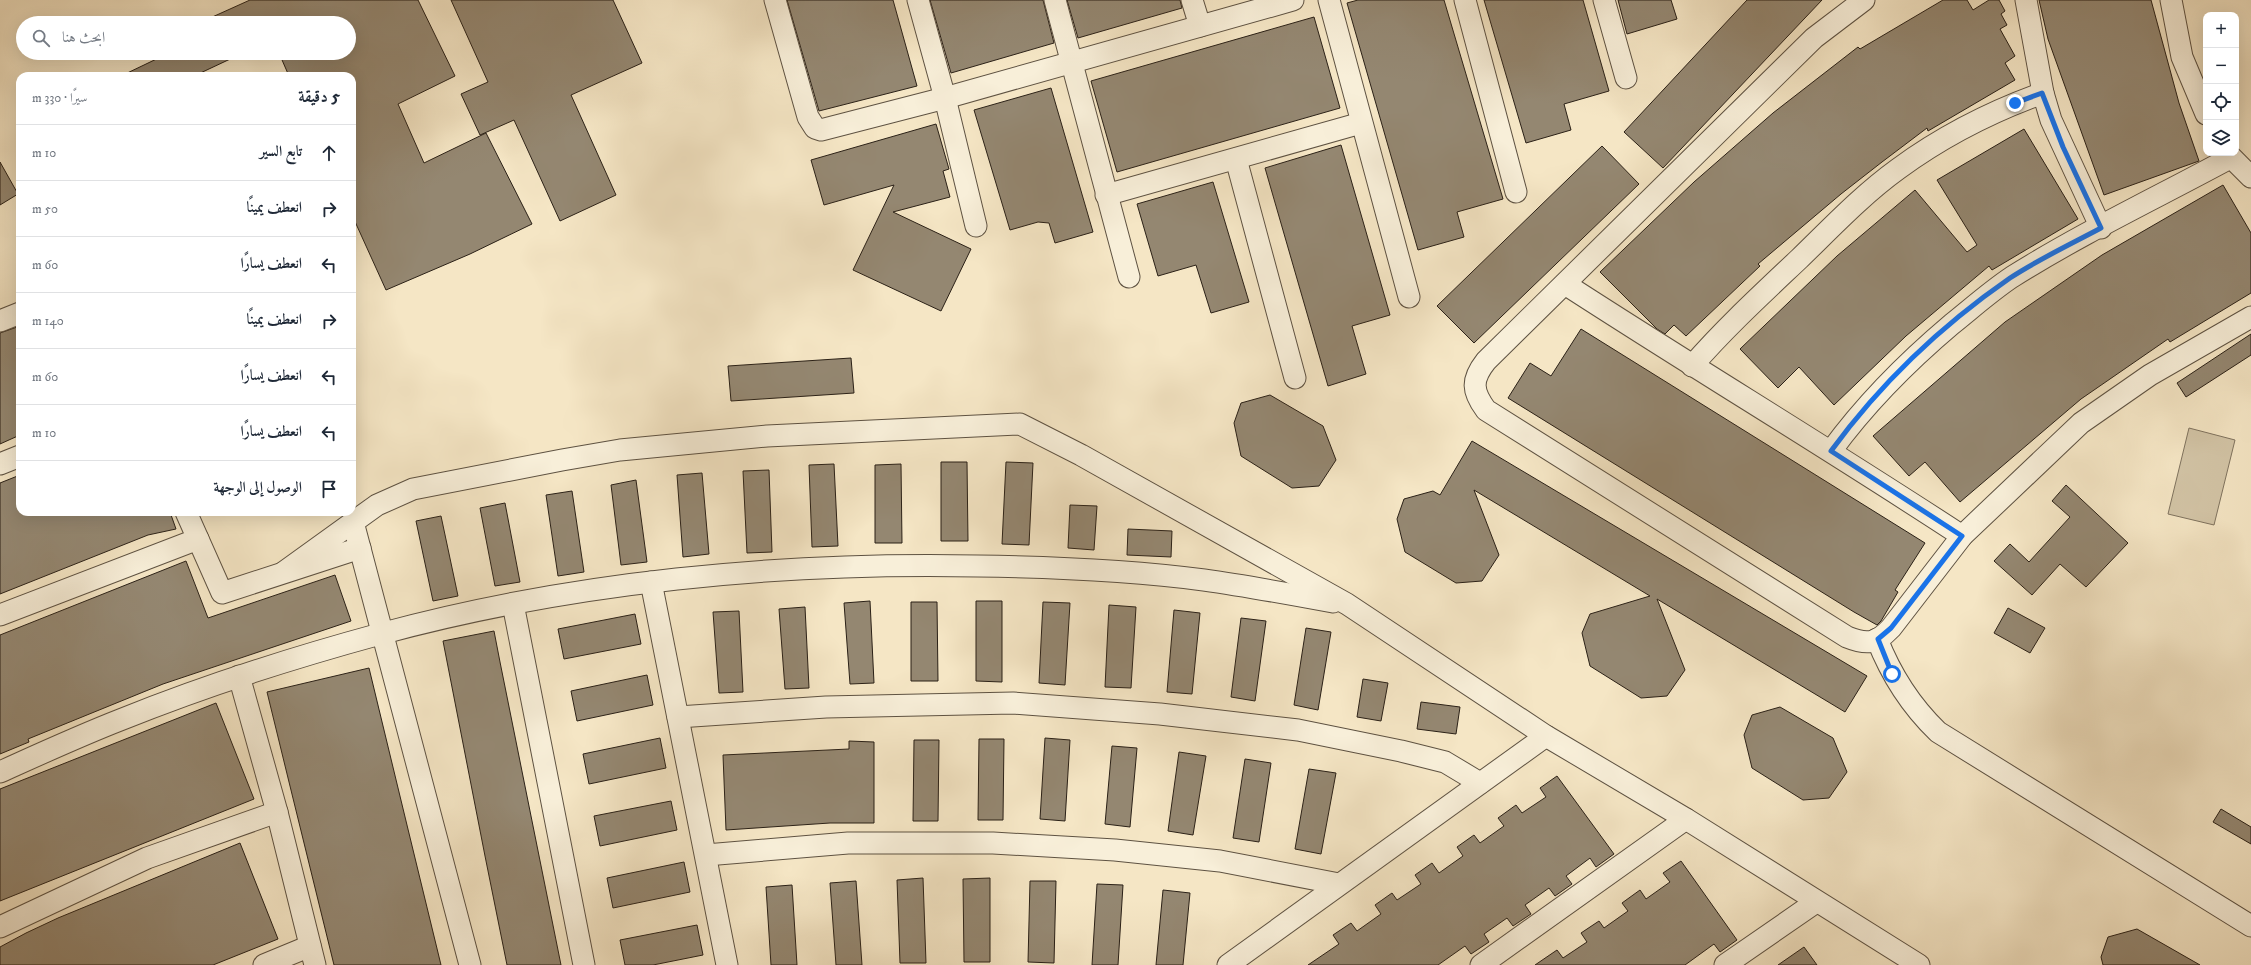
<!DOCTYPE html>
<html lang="ar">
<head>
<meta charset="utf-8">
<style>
  :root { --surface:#fff; --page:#f2f2f3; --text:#1f2937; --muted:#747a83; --line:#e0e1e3 }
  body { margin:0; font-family:"IM FELL DW Pica",Amiri,serif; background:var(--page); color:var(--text); direction:rtl }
  .controls { position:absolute; right:12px; top:12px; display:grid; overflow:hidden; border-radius:8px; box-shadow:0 4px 16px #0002 }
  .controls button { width:36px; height:36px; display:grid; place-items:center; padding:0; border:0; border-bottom:1px solid var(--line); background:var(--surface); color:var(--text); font:20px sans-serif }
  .stop { position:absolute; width:12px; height:12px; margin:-9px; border:3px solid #1a73e8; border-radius:50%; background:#fff }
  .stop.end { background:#1a73e8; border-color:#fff; box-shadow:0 1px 4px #0008 }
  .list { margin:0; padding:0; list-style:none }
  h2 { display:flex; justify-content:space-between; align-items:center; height:52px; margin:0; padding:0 16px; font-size:17px }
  h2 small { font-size:13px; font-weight:400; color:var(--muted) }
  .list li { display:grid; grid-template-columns:26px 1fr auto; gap:12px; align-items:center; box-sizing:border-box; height:56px; padding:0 16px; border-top:1px solid var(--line) }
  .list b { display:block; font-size:15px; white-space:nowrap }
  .list em { font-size:13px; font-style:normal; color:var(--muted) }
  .icon { flex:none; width:22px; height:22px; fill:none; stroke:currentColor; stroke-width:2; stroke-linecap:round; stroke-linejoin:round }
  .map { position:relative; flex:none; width:2251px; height:965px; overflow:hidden; direction:ltr }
  .search { position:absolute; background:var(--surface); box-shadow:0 4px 16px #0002; left:16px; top:16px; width:340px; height:44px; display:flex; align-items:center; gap:10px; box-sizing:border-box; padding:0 14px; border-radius:22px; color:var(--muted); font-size:15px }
  .panel { position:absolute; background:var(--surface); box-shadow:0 4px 16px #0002; left:16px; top:72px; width:340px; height:444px; border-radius:12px; direction:rtl }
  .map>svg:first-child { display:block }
</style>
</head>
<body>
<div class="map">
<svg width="2251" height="965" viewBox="0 0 2251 965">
  <rect width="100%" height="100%" fill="#f5e6c5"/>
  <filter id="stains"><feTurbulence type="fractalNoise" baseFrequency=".005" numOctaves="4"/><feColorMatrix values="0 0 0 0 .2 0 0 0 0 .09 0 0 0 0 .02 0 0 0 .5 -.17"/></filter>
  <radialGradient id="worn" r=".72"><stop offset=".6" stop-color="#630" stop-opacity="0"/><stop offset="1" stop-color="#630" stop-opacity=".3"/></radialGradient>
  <polygon fill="#d3c5a7" stroke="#7f735f" points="2189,428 2235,440 2214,525 2168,514"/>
  <g fill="#948771" stroke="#2b2117">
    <polygon points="250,0 418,0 455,76 398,104 424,163 486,133 532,224 470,254 386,290 352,215 352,76 289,76 279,53 349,53 349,23 199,23"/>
    <polygon points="451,0 613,0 642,63 571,95 616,195 560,221 514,120 480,135 461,94 488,82"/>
    <polygon points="787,0 893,0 917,86 819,111"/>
    <polygon points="930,0 1043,0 1054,43 951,73"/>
    <polygon points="1067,0 1180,0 1182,8 1078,38"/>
    <polygon points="1358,0 1444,0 1503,199 1457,212 1464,237 1418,250 1347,3"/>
    <polygon points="1484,0 1583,0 1609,91 1564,104 1571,130 1526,143"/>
    <polygon points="1618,0 1671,0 1677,19 1627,34"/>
    <polygon points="1747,0 1822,0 1663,168 1624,132"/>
    <polygon points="1943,0 1967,0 1973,10 1989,0 1999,0 2005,11 2001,14 2007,25 2000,29 2015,56 2005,63 2015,80 1928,131 1927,128 1882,162 1841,194 1758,264 1760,266 1686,336 1674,325 1665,334 1657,329 1600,272 1694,182 1773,113 1858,47 1860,49"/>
    <polygon points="2039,0 2151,0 2179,103 2199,161 2104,195 2048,39"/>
    <polygon points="1314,17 1340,108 1117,172 1091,81"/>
    <polygon points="169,53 243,53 194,76 121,76"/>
    <polygon points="1051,88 1093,232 1055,243 1049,223 1038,222 1010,230 974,110"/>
    <polygon points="936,124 949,169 943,171 950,197 893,212 971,249 941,311 853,270 894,185 824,205 811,160"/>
    <polygon points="2024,129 2078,219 1992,270 1989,266 1906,336 1834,405 1799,367 1778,388 1740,349 1837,256 1915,190 1967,252 1977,245 1937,180"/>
    <polygon points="1341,145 1390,315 1352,326 1366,374 1328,386 1265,168"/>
    <polygon points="1602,146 1639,184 1474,343 1437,306"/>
    <polygon points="0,162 18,194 0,205"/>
    <polygon points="1213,182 1249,302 1211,313 1196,265 1158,276 1137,204"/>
    <polygon points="2223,185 2251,233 2251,293 2170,342 2168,339 2081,399 1960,502 1925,462 1909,476 1873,436 2005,322 2102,255"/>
    <polygon points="20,326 20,435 0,444 0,333"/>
    <polygon points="1581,329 1925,543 1895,590 1898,592 1881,621 1877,625 1854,612 1508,398 1530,363 1551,376"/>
    <polygon points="2251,334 2251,355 2186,397 2177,383"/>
    <polygon points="851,358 854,393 731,401 728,366"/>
    <polygon points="1270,395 1323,426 1336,460 1319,486 1292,488 1241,456 1234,423 1241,403"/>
    <polygon points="1472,441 1867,676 1845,712 1657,599 1685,670 1667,696 1641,698 1590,666 1582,633 1590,614 1650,596 1474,490 1499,555 1482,581 1456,583 1405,552 1397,519 1404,499 1433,491 1440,495"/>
    <polygon points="941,462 967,462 968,541 941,541"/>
    <polygon points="1006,462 1033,463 1029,545 1002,544"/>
    <polygon points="834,464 838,546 812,547 809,465"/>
    <polygon points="901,464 902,543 875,543 875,465"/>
    <polygon points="769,470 772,552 747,553 743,471"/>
    <polygon points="702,473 709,554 683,557 677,475"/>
    <polygon points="20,475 20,512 170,512 176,529 148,535 0,594 0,483"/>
    <polygon points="636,480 647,562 621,565 611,485"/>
    <polygon points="2066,485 2128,543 2086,587 2060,564 2032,595 1994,561 2010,544 2029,562 2070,517 2052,501"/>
    <polygon points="572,491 584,572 558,576 546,495"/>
    <polygon points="505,503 520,582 495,586 480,508"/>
    <polygon points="1070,505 1097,506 1094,550 1068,548"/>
    <polygon points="441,516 458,596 433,601 416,521"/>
    <polygon points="1128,529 1172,531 1171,557 1127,555"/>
    <polygon points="186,561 208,618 335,575 351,621 163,684 28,739 29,742 0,754 0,635"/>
    <polygon points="870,601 874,683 850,684 844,603"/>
    <polygon points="976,601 1002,601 1002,682 976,681"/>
    <polygon points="911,602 937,602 938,681 911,681"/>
    <polygon points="1043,602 1070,603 1065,685 1039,683"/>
    <polygon points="1109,605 1136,607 1131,688 1105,687"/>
    <polygon points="805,607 809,688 785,689 779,609"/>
    <polygon points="2008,608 2045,628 2030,653 1994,633"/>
    <polygon points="1174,610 1200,613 1192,694 1167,692"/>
    <polygon points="739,611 743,692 719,693 713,612"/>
    <polygon points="635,614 641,644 564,659 558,629"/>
    <polygon points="1241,618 1266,621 1255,701 1231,697"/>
    <polygon points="1306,628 1331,632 1318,710 1294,705"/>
    <polygon points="494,631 500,662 561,965 507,965 485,856 443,641"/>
    <polygon points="369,668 406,821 441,965 334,965 289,782 267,692"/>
    <polygon points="647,675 653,705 577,721 571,691"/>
    <polygon points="1363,679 1388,683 1381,721 1357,717"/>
    <polygon points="1421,702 1460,707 1456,734 1417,729"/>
    <polygon points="216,703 254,799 0,901 0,789"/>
    <polygon points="1780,707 1833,738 1847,772 1829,798 1803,800 1752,768 1744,735 1752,715"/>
    <polygon points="660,738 666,768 589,784 583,754"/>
    <polygon points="1045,738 1070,740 1065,821 1040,819"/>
    <polygon points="979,739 1004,739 1003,820 978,820"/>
    <polygon points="914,740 939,740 938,821 913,821"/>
    <polygon points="849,741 874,742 874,823 830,823 726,830 723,755 849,749"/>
    <polygon points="1112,746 1137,748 1130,827 1105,824"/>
    <polygon points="1179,752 1206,756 1193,835 1168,831"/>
    <polygon points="1245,759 1271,763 1259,842 1233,838"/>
    <polygon points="1309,769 1336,773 1321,854 1295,849"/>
    <polygon points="1557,776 1614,854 1596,867 1590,858 1566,876 1572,884 1555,896 1549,888 1525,905 1531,914 1513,926 1507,918 1484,934 1489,942 1471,954 1465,946 1438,965 1308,965 1339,944 1333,935 1351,923 1357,931 1381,914 1375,905 1392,893 1397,900 1421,884 1415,875 1432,863 1439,873 1463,856 1457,847 1474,835 1480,843 1504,826 1498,818 1516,805 1522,813 1546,797 1540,788"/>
    <polygon points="671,801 677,830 600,846 594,816"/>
    <polygon points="2221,809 2251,827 2251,844 2213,822"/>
    <polygon points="240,843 278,939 213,965 0,965 0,947 26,933 58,918"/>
    <polygon points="1681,861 1737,940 1720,952 1714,944 1685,965 1535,965 1557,950 1563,958 1587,942 1581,933 1599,921 1604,928 1628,911 1622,903 1640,890 1646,899 1670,882 1663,873"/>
    <polygon points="684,862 690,892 613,908 607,878"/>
    <polygon points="923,878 926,963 900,963 897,880"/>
    <polygon points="990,878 990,962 964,962 963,879"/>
    <polygon points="856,881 862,965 836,965 830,883"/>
    <polygon points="1030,881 1056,881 1054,963 1028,962"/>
    <polygon points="1097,884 1123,885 1118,965 1092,965"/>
    <polygon points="792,885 797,965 771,965 766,887"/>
    <polygon points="1163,890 1190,893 1183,965 1156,965"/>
    <polygon points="697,925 703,955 653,965 625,965 620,940"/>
    <polygon points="2137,929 2200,965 2103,965 2101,957 2108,937"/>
    <polygon points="1804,947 1817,965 1778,965"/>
  </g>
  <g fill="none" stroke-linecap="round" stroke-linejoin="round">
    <g stroke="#5e5242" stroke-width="23">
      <g id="minor">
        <polyline points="775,0 808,117 815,128 821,130 945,98 1293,0"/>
        <polyline points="918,0 945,98 976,226"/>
        <polyline points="1055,0 1129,277"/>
        <polyline points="1192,0 1200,26"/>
        <polyline points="1329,0 1409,297"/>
        <polyline points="1465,0 1516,192"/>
        <polyline points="1604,0 1626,78"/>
        <path d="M1864,0L1814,38L1486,361C1471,380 1472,391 1486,410L1847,637C1867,645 1876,644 1891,628L1962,536L2081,423L2150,375L2251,317"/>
        <polyline points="2026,0 2043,93 2051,120 2101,228"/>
        <polyline points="2171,0 2182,57 2206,114"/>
        <polyline points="2227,153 2251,177"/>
        <polyline points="1236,159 1295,378"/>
        <polyline points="1106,195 1361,123"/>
        <path d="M1565,284C1696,369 1831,450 1962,536"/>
        <polyline points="0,321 20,313"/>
        <path d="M1692,366C1725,328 1762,294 1799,259C1831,228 1862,195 1898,169C1943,136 1990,112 2043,93"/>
        <path d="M1831,451C1866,403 1907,362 1952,324C1972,308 1991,291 2012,277C2082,233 2158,197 2230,158"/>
        <polyline points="0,464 20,456"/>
        <polyline points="186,512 222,593 360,548"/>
        <polyline points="353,522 470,965"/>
        <polyline points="284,572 377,505 413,489 562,460 620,450 767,436 1020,424 1081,455 1347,604 1546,736 1686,819 1919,965"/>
        <polyline points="651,582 727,965"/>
        <polyline points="513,604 584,965"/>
        <polyline points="0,615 198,539"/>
        <path d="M1877,639C1891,675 1910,705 1938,732L2251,926"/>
        <polyline points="239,676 277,812 315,965"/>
        <polyline points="678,717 826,707 1013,703 1160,714 1298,730 1401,751 1445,762 1480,783"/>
        <path d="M0,772C40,754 79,736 120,720C204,686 292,658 380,634C571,582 781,562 978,566C1053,567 1129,570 1204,580C1247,586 1290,594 1333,602"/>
        <polyline points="706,855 848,843 993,843 1115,850 1220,861 1339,884"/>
        <polyline points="0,927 147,858 277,812"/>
        <polyline points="264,965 310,946"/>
        <polyline points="1228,965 1546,736"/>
        <polyline points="1481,965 1686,819"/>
        <polyline points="1725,965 1816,902"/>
      </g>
    </g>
    <use href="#minor" stroke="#f8efd9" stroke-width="21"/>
  </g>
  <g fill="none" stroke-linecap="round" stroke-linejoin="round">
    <path stroke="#1a73e8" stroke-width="5" d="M1892,674L1878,639L1891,628L1962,536L1831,451C1880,384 1942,325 2010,278C2039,259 2071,244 2101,228L2063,147L2042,93L2015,103"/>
  </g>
  <rect width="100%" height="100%" filter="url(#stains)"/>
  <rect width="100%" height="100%" fill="url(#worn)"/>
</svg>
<div class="controls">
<button>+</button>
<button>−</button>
<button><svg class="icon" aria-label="locate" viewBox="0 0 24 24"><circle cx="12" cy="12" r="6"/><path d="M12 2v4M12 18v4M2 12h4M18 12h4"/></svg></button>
<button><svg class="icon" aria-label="layers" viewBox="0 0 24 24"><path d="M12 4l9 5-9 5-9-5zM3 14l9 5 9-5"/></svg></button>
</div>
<div class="stop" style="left:1892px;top:674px"></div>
<div class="stop end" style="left:2015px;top:103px"></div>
<div class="search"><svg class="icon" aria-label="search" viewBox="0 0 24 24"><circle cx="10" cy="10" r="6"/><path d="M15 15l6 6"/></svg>ابحث هنا</div>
<section class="panel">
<h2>5 دقيقة<small>سيرًا · 330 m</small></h2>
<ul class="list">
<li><svg class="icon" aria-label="ahead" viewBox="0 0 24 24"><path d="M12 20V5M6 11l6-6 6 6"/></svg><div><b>تابع السير</b></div><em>10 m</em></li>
<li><svg class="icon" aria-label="right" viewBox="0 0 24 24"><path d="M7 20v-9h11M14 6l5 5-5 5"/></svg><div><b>انعطف يمينًا</b></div><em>50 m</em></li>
<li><svg class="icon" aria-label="left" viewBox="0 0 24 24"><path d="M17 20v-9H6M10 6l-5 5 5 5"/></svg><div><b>انعطف يسارًا</b></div><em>60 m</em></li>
<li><svg class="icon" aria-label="right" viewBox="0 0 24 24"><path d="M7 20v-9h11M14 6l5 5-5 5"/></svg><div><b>انعطف يمينًا</b></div><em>140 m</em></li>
<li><svg class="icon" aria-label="left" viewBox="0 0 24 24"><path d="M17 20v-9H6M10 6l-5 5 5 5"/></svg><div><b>انعطف يسارًا</b></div><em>60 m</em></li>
<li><svg class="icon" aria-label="left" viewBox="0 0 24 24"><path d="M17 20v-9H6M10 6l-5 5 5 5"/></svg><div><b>انعطف يسارًا</b></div><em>10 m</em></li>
<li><svg class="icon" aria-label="arrive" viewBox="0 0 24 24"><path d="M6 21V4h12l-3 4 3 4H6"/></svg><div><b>الوصول إلى الوجهة</b></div></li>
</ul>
</section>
</div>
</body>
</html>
